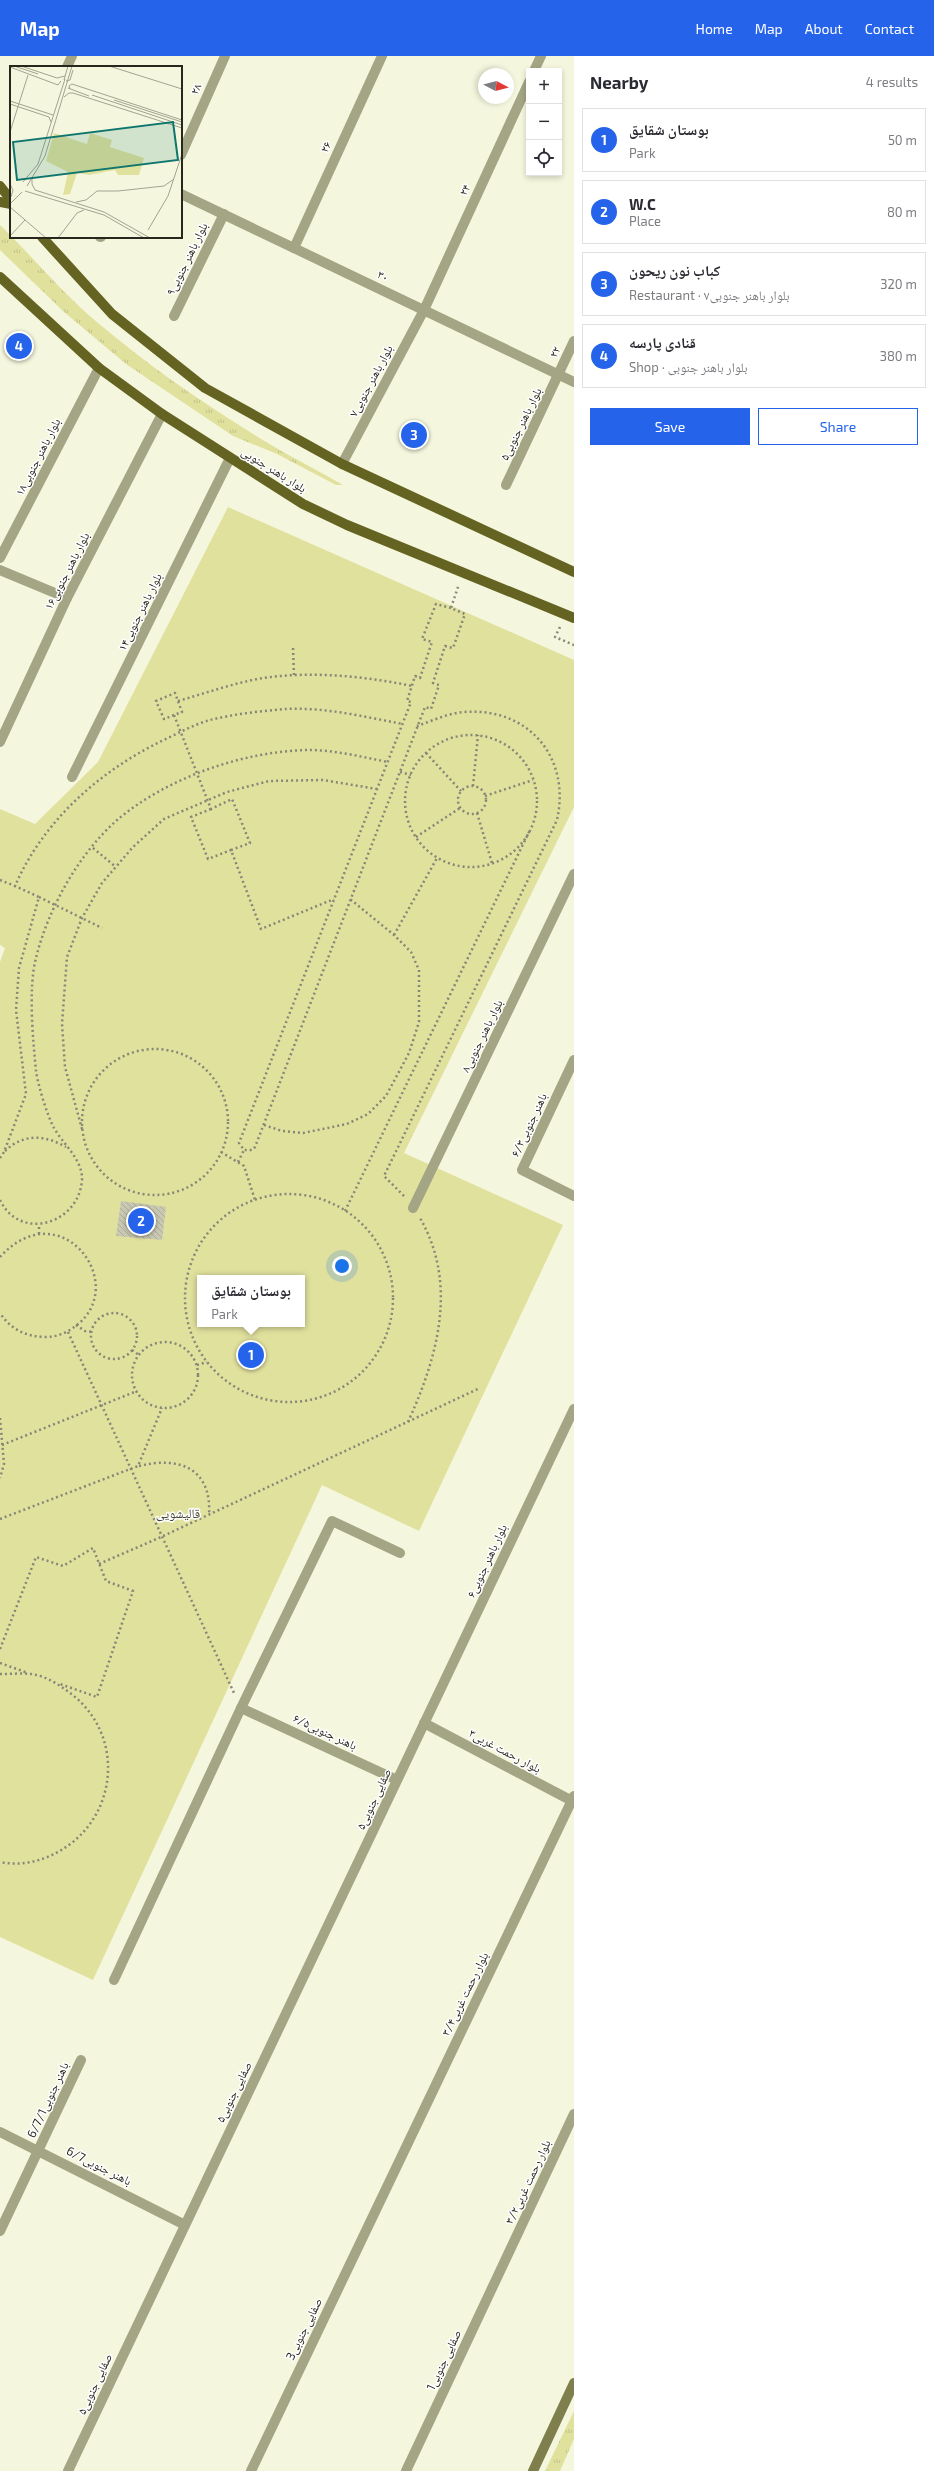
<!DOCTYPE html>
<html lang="en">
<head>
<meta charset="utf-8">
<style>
  :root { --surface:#fff; --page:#f7f7f7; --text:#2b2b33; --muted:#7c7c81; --line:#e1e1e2; --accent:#2563eb }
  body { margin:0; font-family:"Exo 2","Noto Naskh Arabic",sans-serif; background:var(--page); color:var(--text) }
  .controls { position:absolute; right:12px; top:12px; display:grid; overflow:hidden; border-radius:0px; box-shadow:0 2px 6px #0003 }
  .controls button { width:36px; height:36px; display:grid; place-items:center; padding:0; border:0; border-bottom:1px solid var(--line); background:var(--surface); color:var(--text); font:20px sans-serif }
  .compass { position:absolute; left:478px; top:12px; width:36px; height:36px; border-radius:50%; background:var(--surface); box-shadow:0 2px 6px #0003; rotate:97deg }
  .you { position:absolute; left:342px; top:1210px; width:14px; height:14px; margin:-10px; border:3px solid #fff; border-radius:50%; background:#1a73e8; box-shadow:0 0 0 6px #1a73e833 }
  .badge { display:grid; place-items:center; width:26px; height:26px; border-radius:50%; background:var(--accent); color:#fff; font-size:13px; font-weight:700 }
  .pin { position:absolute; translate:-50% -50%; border:2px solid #fff; box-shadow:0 1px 4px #0006 }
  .popup { position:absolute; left:197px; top:1219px; width:108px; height:52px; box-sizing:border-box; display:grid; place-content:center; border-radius:0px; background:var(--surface); filter:drop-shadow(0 1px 3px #0005); font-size:13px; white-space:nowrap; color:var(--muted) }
  .popup b { font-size:15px; color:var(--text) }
  .popup::after { content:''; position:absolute; left:50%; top:100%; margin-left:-8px; border:8px solid transparent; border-top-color:var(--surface) }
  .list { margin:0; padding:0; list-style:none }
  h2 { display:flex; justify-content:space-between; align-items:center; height:52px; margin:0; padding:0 16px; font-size:17px }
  h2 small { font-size:13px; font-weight:400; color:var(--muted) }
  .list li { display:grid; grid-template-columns:26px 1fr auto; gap:12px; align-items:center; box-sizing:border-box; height:64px; margin:0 8px 8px; padding:0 8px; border:1px solid var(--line); border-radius:0px }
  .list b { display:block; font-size:15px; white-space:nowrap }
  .list p { margin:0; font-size:13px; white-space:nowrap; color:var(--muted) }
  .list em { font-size:13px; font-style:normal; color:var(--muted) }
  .actions { display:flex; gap:8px; padding:12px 16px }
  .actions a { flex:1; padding:9px 0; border:1px solid var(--accent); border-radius:0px; text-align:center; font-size:14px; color:var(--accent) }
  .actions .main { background:var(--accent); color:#fff }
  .icon { flex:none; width:22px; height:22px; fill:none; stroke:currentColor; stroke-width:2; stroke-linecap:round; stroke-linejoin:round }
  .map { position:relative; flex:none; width:574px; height:2415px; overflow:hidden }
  header { display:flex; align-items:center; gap:24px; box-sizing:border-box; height:56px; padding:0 20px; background:var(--accent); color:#fff }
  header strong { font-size:19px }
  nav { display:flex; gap:22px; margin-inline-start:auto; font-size:14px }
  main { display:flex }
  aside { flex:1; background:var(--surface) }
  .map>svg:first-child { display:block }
</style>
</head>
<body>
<header>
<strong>Map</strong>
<nav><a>Home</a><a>Map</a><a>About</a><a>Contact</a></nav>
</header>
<main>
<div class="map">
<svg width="574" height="2415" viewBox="0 0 574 2415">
  <defs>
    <pattern id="grass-tufts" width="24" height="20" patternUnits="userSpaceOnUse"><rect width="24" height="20" fill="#e1e19e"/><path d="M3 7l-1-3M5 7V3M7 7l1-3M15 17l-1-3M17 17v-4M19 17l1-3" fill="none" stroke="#c1c188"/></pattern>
    <pattern id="building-back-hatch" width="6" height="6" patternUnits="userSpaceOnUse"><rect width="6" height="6" fill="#c9c9b3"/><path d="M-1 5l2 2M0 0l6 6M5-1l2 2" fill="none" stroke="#adad9a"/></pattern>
  </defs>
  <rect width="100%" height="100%" fill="#f5f6de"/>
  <g fill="url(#grass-tufts)">
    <path d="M0,169C32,200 62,237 98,267C150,311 207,350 266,386C291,401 317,414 343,429H336L277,398L233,380L126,308L64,256L0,194Z"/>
    <polygon points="574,2355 574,2383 560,2415 545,2415"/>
  </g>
  <path fill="#e1e19e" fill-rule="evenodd" d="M228,451L574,604V751L404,1097L563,1169L419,1475L322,1429L93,1924L0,1881V906L5,892L0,889V753L35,768L98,706ZM200,1222H302V1268H200Z"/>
  <polygon fill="url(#building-back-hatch)" points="121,1145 166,1151 162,1184 116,1180"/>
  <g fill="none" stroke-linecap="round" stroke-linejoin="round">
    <g stroke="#878777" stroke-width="2.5" stroke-dasharray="2 3" stroke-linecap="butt">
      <polyline points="451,552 436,548 422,583 432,586 420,622 415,620 407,645 411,646 239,1087 244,1094 252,1094 255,1091 425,651 431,653 439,629 433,627 445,590 453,592 465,558 451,552 459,528"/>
      <polyline points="560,571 555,581 574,589"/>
      <polyline points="293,592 294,619"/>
      <path d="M178,645C206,637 234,627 263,622C313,615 363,620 412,630"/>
      <polyline points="174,659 164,663 156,645 175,637 182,656 174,659 211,753 232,743 250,787 231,794 261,873 334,843"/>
      <circle cx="471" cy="745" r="66"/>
      <polyline points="426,697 461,735"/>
      <polyline points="400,716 411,719"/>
      <polyline points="473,730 478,679"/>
      <circle cx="472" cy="744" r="14"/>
      <polyline points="485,740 533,724"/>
      <polyline points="211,753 191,761 208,803 231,794"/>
      <polyline points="477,757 492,807"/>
      <polyline points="416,781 460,752"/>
      <polyline points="93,792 116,811"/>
      <path d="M0,824L15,830C44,763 103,712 168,682C182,675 196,668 210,664C234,658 261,655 286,653C325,651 365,661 403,668"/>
      <polyline points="39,841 102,872"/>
      <polyline points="394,879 437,802"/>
      <circle cx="155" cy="1066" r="73"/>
      <polyline points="264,1069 282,1075 303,1077 347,1068 368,1058 386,1040 409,997 419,966 419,914 411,896 394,879 350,843"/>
      <polyline points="82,1073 65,1011 62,968 67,901 82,862 102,827 133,791 164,763 227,736 269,725 323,724 377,733"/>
      <path d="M5,1095C24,1077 45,1079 66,1091"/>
      <polyline points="221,1096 244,1110 255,1144"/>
      <polyline points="0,1102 4,1096 26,1038 16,954 19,912 39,841 15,830"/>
      <polyline points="238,1106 244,1094"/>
      <circle cx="289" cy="1242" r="104"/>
      <path d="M404,1140L384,1120L557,764C571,702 529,651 464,656C448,657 432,665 417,670"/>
      <path d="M0,1144C20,1186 79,1168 82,1124C83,1104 63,1088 54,1072C47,1059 38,1029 36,1015C33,984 28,932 36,902C48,853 78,799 116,765C166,722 243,695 309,694C335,694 362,701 388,706"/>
      <polyline points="345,1155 530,774"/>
      <polyline points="39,1178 39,1169"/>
      <path d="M0,1201C60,1135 130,1227 77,1269C68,1276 58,1281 46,1281C27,1281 11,1274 0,1257"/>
      <circle cx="114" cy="1280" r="23"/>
      <polyline points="76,1269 85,1275 93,1276"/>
      <polyline points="68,1276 234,1637"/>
      <circle cx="165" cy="1319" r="33"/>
      <polyline points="132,1294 139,1299"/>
      <polyline points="197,1309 207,1306"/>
      <polyline points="0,1362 4,1408 0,1422"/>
      <path d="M408,1366C438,1300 458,1228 420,1162"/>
      <polyline points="2,1389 137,1335"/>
      <path d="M139,1410C179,1400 212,1412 209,1459"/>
      <polyline points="0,1463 138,1410 162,1352"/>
      <polyline points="99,1508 161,1481 480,1332"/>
      <polyline points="0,1593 36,1501 63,1510 93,1492 106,1525 133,1535 97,1641 60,1628"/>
      <polyline points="0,1607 28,1617"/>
      <path d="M0,1618C10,1618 21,1617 31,1618C47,1620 61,1630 74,1640C127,1684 116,1766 56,1797C39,1806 19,1810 0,1806"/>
    </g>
    <g stroke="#a4a584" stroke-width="10">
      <polyline points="67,11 72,0"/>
      <polyline points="534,15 541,0"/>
      <polyline points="181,99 225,0"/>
      <polyline points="181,138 574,326"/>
      <polyline points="100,181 101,181"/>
      <polyline points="294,192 382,0"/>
      <polyline points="174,260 224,158"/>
      <polyline points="342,408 424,254 529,26"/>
      <polyline points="506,429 574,285"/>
      <polyline points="0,502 99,312"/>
      <polyline points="0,514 67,542"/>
      <polyline points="0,686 67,542 162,358"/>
      <polyline points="72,721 230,402"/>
      <polyline points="574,1004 522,1114 574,1140"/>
      <polyline points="413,1152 574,818"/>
      <polyline points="241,1652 397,1724"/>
      <polyline points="424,1667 574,1746"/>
      <polyline points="114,1924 241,1652 332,1465 400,1497"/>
      <polyline points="0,2076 185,2169"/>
      <polyline points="0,2175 81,2004"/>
      <polyline points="68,2415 574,1353"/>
      <polyline points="251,2415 574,1740"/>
      <polyline points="406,2415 574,2058"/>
    </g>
    <polyline stroke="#7f7e4d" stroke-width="10" points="533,2415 574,2327"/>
    <g stroke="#646322" stroke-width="10">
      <polyline points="0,130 11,144"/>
      <polyline points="0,146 11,148"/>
      <polyline points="42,181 112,258 205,332 342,408 574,516"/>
      <polyline points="0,221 99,312 162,358 303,448 347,469 574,562"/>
    </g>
  </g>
  <g text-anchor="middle" stroke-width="3" stroke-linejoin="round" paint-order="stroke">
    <g font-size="12" fill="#27271e" stroke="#fff">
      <text transform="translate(196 33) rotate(-66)" y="4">۲۸</text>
      <text transform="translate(326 91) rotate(-65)" y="4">۲۶</text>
      <text transform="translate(465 134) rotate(-65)" y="4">۲۴</text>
      <text transform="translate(187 203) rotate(-64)" y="4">بلوار باهنر جنوبی۹</text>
      <text transform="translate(383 220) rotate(26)" y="4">۳۰</text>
      <text transform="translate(555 296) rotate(-66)" y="4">۲۲</text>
      <text transform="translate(371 325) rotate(-62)" y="4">بلوار باهنر جنوبی۷</text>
      <text transform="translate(521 368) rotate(-64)" y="4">۵بلوار باهنر جنوبی</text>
      <text transform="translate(38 401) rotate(-63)" y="4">۱۸بلوار باهنر جنوبی</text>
      <text transform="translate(274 414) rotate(32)" y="4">بلوار باهنر جنوبی</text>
      <text transform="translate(67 515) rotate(-63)" y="4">بلوار باهنر جنوبی۱۶</text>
      <text transform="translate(140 556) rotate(-64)" y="4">بلوار باهنر جنوبی۱۴</text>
      <text transform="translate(482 980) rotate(-64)" y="4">۸بلوار باهنر جنوبی</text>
      <text transform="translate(529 1069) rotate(-65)" y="4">۶/۳باهنر جنوبی</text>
      <text transform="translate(487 1505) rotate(-65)" y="4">بلوار باهنر جنوبی۶</text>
      <text transform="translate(325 1676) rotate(25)" y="4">باهنر جنوبی۶/۵</text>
      <text transform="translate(505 1695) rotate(28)" y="4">بلوار رحمت غربی۳</text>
      <text transform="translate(374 1743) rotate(-65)" y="4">صفایی جنوبی۵</text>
      <text transform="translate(465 1938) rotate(-64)" y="4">بلوار رحمت غربی۳/۴</text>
      <text transform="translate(234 2036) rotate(-64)" y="4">صفایی جنوبی۵</text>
      <text transform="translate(48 2044) rotate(-65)" y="4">6/7/1باهنر جنوبی</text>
      <text transform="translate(99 2110) rotate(27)" y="4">6/7باهنر جنوبی</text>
      <text transform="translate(528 2126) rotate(-65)" y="4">بلوار رحمت غربی۳/۲</text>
      <text transform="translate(304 2273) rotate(-64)" y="4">3صفایی جنوبی</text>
      <text transform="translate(444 2304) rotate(-65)" y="4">1صفایی جنوبی</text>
      <text transform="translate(95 2328) rotate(-65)" y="4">صفایی جنوبی۵</text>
    </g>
    <g font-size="13" fill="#434330" stroke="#fff">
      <text x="178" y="1462">قالیشویی</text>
    </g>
  </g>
  <g transform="translate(10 10)">
    <rect width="172" height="172" fill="#f5f6de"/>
    <path d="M44,67L77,78L80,67L102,74L100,81L134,92L129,109H108L105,104L79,109L67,107L60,128L53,129L58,106L36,95Z" fill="#e1e19e"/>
    <path fill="none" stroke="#a3a391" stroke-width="1" d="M4,0L28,8M11,0L47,12L55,10M99,0L172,23M0,1L48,19L51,15M54,14L58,0M56,15L60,14L63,4M58,22L79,30M60,23L59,20L62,18L172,54M82,29L172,59M54,31L59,27H63L172,62M104,34L172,56M0,35L43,49M0,38L39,51L41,56M0,66L18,9M22,112V118L25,124L94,146L140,172M13,116L28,98L55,13M0,118L3,124L1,131M17,120L35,90L62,0M15,125L94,149L134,172M66,136L76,134L87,125H108L154,120L164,113M0,138L12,126M0,141L36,172M138,164L158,130L172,88M0,170L15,154M48,172L67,147L74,144"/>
    <path fill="#0f766e" fill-opacity="0.15" stroke="#0f766e" stroke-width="2" d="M163,56L168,94L7,114L3,76Z"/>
    <rect width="172" height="172" fill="none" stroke="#27271e" stroke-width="2"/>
  </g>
</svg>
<div class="controls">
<button>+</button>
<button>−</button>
<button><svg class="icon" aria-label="locate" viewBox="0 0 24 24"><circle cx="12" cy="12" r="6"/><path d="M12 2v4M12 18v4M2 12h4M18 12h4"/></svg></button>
</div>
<svg class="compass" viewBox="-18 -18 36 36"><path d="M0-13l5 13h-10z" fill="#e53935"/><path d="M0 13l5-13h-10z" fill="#7c7c81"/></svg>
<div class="you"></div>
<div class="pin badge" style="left:251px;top:1299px">1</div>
<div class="popup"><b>بوستان شقایق</b>Park</div>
<div class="pin badge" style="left:141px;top:1165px">2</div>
<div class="pin badge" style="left:414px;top:379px">3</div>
<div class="pin badge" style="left:19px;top:290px">4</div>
</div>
<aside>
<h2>Nearby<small>4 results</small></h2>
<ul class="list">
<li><span class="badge">1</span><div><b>بوستان شقایق</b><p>Park</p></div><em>50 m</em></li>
<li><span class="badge">2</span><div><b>W.C</b><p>Place</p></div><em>80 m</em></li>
<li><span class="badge">3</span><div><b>کباب نون ریحون</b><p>Restaurant · بلوار باهنر جنوبی۷</p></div><em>320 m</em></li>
<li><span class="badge">4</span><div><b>قنادی پارسه</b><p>Shop · بلوار باهنر جنوبی</p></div><em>380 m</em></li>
</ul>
<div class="actions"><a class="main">Save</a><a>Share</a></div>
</aside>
</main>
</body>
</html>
